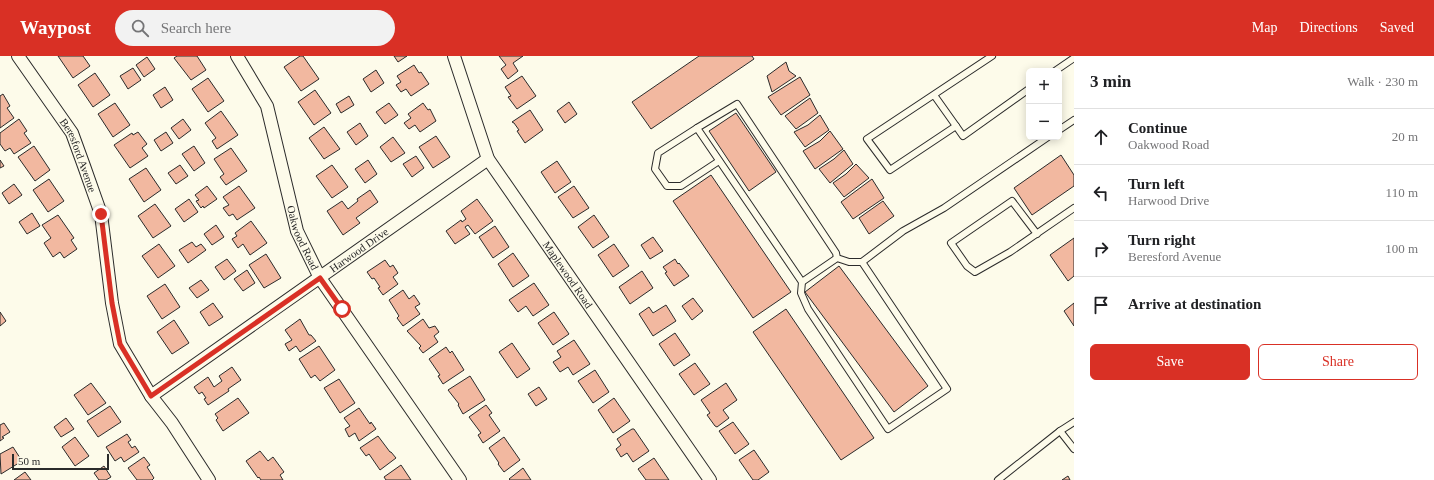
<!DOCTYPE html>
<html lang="en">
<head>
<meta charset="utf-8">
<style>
  :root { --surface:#fff; --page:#f2f2f2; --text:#202124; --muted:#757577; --line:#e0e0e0; --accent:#d93025 }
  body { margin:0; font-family:"Times New Roman",serif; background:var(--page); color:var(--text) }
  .controls { position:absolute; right:12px; top:12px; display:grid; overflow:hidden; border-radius:6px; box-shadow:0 2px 10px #0003 }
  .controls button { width:36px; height:36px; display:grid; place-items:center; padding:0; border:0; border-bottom:1px solid var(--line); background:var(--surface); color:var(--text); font:20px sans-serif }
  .scale { position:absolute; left:12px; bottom:10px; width:97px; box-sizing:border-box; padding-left:4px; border:2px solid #2b2b2b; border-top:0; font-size:11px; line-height:14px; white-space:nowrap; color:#2b2b2b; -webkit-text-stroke:3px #fdfbea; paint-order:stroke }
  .stop { position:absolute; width:12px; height:12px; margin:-9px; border:3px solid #d93025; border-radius:50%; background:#fff }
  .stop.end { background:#d93025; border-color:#fff; box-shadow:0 1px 4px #0008 }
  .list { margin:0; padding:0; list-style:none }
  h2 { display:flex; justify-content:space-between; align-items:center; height:52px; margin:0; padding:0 16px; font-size:17px }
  h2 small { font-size:13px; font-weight:400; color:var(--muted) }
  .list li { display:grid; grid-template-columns:26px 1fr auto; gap:12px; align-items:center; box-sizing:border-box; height:56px; padding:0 16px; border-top:1px solid var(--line) }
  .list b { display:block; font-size:15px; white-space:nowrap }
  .list p { margin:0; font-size:13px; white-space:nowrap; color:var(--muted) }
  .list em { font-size:13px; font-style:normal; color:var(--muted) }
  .actions { display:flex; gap:8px; padding:12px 16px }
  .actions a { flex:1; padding:9px 0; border:1px solid var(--accent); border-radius:6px; text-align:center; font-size:14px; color:var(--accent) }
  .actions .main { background:var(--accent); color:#fff }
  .icon { flex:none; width:22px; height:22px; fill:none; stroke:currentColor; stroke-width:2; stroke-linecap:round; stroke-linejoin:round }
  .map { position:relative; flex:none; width:1074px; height:424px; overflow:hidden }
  header { display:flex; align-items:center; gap:24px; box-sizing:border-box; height:56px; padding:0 20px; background:var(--accent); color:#fff }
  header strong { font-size:19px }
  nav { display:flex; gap:22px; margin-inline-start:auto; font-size:14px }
  .search { width:280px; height:36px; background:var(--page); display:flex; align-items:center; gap:10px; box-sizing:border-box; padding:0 14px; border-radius:22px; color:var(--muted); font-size:15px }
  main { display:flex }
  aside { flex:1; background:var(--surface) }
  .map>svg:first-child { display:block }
</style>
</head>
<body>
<header>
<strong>Waypost</strong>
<div class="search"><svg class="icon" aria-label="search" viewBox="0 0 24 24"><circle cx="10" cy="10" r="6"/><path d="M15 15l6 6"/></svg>Search here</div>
<nav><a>Map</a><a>Directions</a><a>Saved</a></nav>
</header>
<main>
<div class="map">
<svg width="1074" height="424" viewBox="0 0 1074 424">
  <rect width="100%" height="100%" fill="#fdfbea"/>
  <g fill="#f2b8a0" stroke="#2b2b2b">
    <polygon points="58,0 83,0 90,10 73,22"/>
    <polygon points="177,0 197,0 206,14 191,24 174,2"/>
    <polygon points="300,0 303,0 319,23 301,35 284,11"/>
    <polygon points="394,0 407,0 398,6"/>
    <polygon points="499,0 523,0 513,7 518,15 508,23 501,13 506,9"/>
    <polygon points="699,0 752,0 754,3 651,73 632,46"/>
    <polygon points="147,1 155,13 144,21 136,9"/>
    <polygon points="786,6 789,15 796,20 772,36 767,20"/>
    <polygon points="414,9 419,17 421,16 429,28 411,40 406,33 401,36 396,29 401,26 397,20"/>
    <polygon points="133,12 141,24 128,33 120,20"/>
    <polygon points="376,14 384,27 371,36 363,23"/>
    <polygon points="95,17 110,39 93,51 78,29"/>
    <polygon points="522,20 536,40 517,53 508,41 511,40 505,31"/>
    <polygon points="800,21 810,39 781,59 768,41"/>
    <polygon points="208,22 224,45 208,56 192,33"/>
    <polygon points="165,31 173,44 161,52 153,39"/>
    <polygon points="315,34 331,57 314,69 298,46"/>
    <polygon points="3,38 10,50 7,52 14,62 0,72 0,40"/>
    <polygon points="349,40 354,49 341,57 336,48"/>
    <polygon points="810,42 818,57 796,73 785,60"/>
    <polygon points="569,46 577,58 565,67 557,55"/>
    <polygon points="115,47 130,69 113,81 98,58"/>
    <polygon points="389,47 398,59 385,68 376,56"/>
    <polygon points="423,47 428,54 430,53 436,65 420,76 415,69 409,73 404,67 411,62 408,58"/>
    <polygon points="530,54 543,74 525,87 517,75 519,74 514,67 512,66"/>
    <polygon points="221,55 238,79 217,93 212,85 216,82 205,67"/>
    <polygon points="736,57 776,116 749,135 709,75"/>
    <polygon points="820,59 829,74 805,91 794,76 808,69"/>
    <polygon points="19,63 27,75 24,77 31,87 14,98 10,92 5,95 0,88 0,77"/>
    <polygon points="183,63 191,74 179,83 171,72"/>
    <polygon points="360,67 368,80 356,89 347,76"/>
    <polygon points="324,71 340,93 324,103 309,82"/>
    <polygon points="830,75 843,93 815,113 803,95 820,85"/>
    <polygon points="138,76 147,88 142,92 148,100 130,112 114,89 132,77 133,79"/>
    <polygon points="166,76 173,87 161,95 154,84"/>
    <polygon points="436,80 450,101 433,112 419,91"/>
    <polygon points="393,81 405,97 391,106 380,91"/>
    <polygon points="34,90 50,114 35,125 18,101"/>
    <polygon points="194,90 205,107 194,115 182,98"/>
    <polygon points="231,92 247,115 226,129 220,121 224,118 214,103"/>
    <polygon points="844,94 853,108 830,127 819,113 834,103"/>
    <polygon points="1061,99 1074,119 1074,130 1032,159 1014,132"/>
    <polygon points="416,100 424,112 412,121 403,108"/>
    <polygon points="0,104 4,110 0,112"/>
    <polygon points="368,104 377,118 365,127 355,113"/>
    <polygon points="557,105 571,126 555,137 541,116"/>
    <polygon points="856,108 869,122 844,141 833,127 846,118"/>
    <polygon points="180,109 188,120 176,128 168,117"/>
    <polygon points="332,109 348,131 332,142 316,120"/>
    <polygon points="146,112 161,134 144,146 129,123"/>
    <polygon points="711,119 791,236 753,262 673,145"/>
    <polygon points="49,123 64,145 48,156 33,134"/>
    <polygon points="872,123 884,142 853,163 841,146"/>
    <polygon points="14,128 22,139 9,148 2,137"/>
    <polygon points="207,130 217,143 204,152 203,150 201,152 196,145 199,144 195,139"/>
    <polygon points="239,130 255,152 237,164 233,158 229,160 223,152 229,149 223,141"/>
    <polygon points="574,130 589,152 573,162 558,141"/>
    <polygon points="370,134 378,146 356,162 360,167 343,179 327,155 342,145 348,153 358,145 357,143"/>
    <polygon points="189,143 198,156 184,166 175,153"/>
    <polygon points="477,143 493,165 475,178 468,169 465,171 470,178 455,188 446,175 461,164 462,166 466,163 461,155"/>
    <polygon points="883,145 894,160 869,178 859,162"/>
    <polygon points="155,148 171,170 153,182 138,160"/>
    <polygon points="32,157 40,170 27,178 19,166"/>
    <polygon points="58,159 74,182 71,184 77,193 64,202 60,196 53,201 44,187 51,182 42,169"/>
    <polygon points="594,159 609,181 593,192 578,171"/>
    <polygon points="251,165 267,187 250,199 243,188 238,192 232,183 237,180 235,177"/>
    <polygon points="216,169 224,181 212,189 204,178"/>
    <polygon points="495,170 509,191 493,202 479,181"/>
    <polygon points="653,181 663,195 650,203 641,189"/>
    <polygon points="1074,182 1074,220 1068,225 1050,199"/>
    <polygon points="192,186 196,191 201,188 206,194 188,207 179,194"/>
    <polygon points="159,188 175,210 158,222 142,200"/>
    <polygon points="614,188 629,210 613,221 598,199"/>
    <polygon points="513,197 529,220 513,231 498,208"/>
    <polygon points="266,198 281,222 264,232 249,209"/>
    <polygon points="227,203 236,215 224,224 215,211"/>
    <polygon points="675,203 678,208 679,207 689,220 674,230 665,217 667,216 663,211"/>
    <polygon points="385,204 390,211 393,209 398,217 393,221 398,228 383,239 378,232 380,231 374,222 372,223 367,216"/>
    <polygon points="839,210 928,330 894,356 805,236"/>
    <polygon points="247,214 255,227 243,235 234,223"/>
    <polygon points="642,215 653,232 630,248 619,231"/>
    <polygon points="201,224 209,234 197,242 189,232"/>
    <polygon points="534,227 549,249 533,260 526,250 518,256 509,244"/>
    <polygon points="165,228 180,251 162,263 147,240"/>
    <polygon points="403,234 409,243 414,239 420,248 415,251 420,258 403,270 397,262 399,260 389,244"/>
    <polygon points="693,242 703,255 692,264 682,250"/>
    <polygon points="213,247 223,261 209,270 200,256"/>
    <polygon points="1074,247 1074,270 1064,255"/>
    <polygon points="666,249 676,265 653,280 639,258 649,251 653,257"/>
    <polygon points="786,253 874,382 841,404 753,276"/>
    <polygon points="0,256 6,265 0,270"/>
    <polygon points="554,256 569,278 553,289 538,267"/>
    <polygon points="300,263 309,279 311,279 316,285 300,296 296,290 289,295 285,288 292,284 285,274"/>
    <polygon points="423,263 429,272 435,270 439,276 434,280 438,286 423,297 419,292 421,290 407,275"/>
    <polygon points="174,264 189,287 172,298 157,276"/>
    <polygon points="675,277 690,299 674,310 659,288"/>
    <polygon points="574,284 590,308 573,319 568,311 560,316 553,306 561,301 557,295"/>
    <polygon points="512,287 530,313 517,322 499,296"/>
    <polygon points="319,290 335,314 320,325 315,319 311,322 299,303"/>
    <polygon points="446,291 450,297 452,295 464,314 443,328 438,320 440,319 429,303"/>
    <polygon points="695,307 710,328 694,339 679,318"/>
    <polygon points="232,311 241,324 228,333 229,335 208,349 204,343 206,342 202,336 199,338 194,331 208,321 214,331 222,325 219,320"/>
    <polygon points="595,314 609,336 593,347 578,325"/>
    <polygon points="470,320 485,344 463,358 458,349 459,348 448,334"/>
    <polygon points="339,323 355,347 340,357 324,332"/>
    <polygon points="91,327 106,347 88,359 74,339"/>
    <polygon points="726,327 737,344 723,354 729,362 717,371 715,370 707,359 710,357 701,344"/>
    <polygon points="539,331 547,343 536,350 528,338"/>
    <polygon points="238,342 249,357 223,375 216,364 218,362 215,358"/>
    <polygon points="614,342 630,365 613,377 598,354"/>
    <polygon points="486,349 492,357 489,359 500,375 483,387 478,379 481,377 469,361"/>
    <polygon points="110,350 121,366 98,381 87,365"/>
    <polygon points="359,352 370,368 371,366 376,373 359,385 355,377 349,381 345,373 350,370 344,362"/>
    <polygon points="66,362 74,373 61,381 54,371"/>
    <polygon points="733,366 749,388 735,398 719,375"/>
    <polygon points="4,367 10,376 2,381 4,382 0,385 0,369"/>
    <polygon points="632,373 634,373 649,395 633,406 627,397 621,401 616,393 621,389 617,383"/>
    <polygon points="127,378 131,384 128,386 132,392 135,390 139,396 124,406 121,401 115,405 106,391"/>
    <polygon points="378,380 390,396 391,396 396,402 380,414 369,398 366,400 360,392"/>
    <polygon points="75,381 89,400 75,410 62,391"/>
    <polygon points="504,381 520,404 504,416 498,408 499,407 489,392"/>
    <polygon points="13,391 22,405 1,418 0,398"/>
    <polygon points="754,394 769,416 758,424 753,424 739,404"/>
    <polygon points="260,395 268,405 273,401 284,416 280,419 283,424 261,424 259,421 258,422 246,405"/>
    <polygon points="144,401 150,409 147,411 154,422 152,424 137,424 128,412"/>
    <polygon points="654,402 669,424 646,424 638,413"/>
    <polygon points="401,409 411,424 386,424 384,421"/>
    <polygon points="104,410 111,421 106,424 99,424 94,417"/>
    <polygon points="523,412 531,424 510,424 509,423"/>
    <polygon points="25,416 31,424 14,424"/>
    <polygon points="1068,420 1070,424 1062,424"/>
  </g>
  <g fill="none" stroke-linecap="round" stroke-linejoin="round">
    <g stroke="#2b2b2b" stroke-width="8">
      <g id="lane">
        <polyline points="1055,15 1074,2"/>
        <polyline points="934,39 956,70 890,114 867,83 992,0"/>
        <polyline points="956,70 963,80 1029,33"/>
        <polyline points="697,72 658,97 655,113 667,130 681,130 719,105"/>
        <polyline points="1059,74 1074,64"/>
        <polyline points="1037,178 1012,145 951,187 967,210 975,216 1010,196 1074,152"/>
        <polyline points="862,206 947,333 888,373 808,253 801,237 802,226 697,72 737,48 836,197 837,202 849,206 862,206 903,175 944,152 1048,81"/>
        <polyline points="802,226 837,202"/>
        <polyline points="1074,366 1060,375 1074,393"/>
        <polyline points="998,424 1060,375"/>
      </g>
    </g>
    <g stroke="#2b2b2b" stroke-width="14">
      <g id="street">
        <path id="s1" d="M18,0L72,77L84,110L101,158L112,247L120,288L151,340L172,367L209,424"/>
        <path id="s2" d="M237,0L267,50L297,175L320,222L460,424"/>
        <path id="s3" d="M454,0L488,103L710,424"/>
        <path id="s4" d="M151,340L488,103"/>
      </g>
    </g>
    <use href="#lane" stroke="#fdfbea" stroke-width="6"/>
    <use href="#street" stroke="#fdfbea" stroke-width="12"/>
  </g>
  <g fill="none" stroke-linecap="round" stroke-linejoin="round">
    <polyline stroke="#d93025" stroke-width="5" points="101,158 112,247 120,288 151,340 320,222 342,253"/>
  </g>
  <g text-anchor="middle" stroke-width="3" stroke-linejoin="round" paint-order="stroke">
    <g font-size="11" fill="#2b2b2b" stroke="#fdfbea">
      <text dy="4" stroke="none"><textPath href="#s1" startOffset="117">Beresford Avenue</textPath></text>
      <text dy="4" stroke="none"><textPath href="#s2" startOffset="195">Oakwood Road</textPath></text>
      <text dy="4" stroke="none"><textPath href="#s4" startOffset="254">Harwood Drive</textPath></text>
      <text dy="4" stroke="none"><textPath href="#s3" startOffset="249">Maplewood Road</textPath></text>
    </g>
  </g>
</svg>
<div class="controls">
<button>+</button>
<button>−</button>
</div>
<div class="scale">50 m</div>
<div class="stop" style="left:342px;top:253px"></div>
<div class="stop end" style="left:101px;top:158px"></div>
</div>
<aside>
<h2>3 min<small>Walk · 230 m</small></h2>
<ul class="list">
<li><svg class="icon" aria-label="ahead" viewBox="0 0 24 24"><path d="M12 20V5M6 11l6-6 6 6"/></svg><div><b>Continue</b><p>Oakwood Road</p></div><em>20 m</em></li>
<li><svg class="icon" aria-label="left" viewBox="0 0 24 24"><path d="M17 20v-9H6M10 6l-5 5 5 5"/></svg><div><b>Turn left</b><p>Harwood Drive</p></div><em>110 m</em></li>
<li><svg class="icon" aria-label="right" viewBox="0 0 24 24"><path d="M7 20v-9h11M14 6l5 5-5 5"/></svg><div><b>Turn right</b><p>Beresford Avenue</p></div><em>100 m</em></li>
<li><svg class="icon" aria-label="arrive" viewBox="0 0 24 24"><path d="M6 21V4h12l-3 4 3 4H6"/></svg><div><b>Arrive at destination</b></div></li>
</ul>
<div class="actions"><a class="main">Save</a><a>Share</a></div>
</aside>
</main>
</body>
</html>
